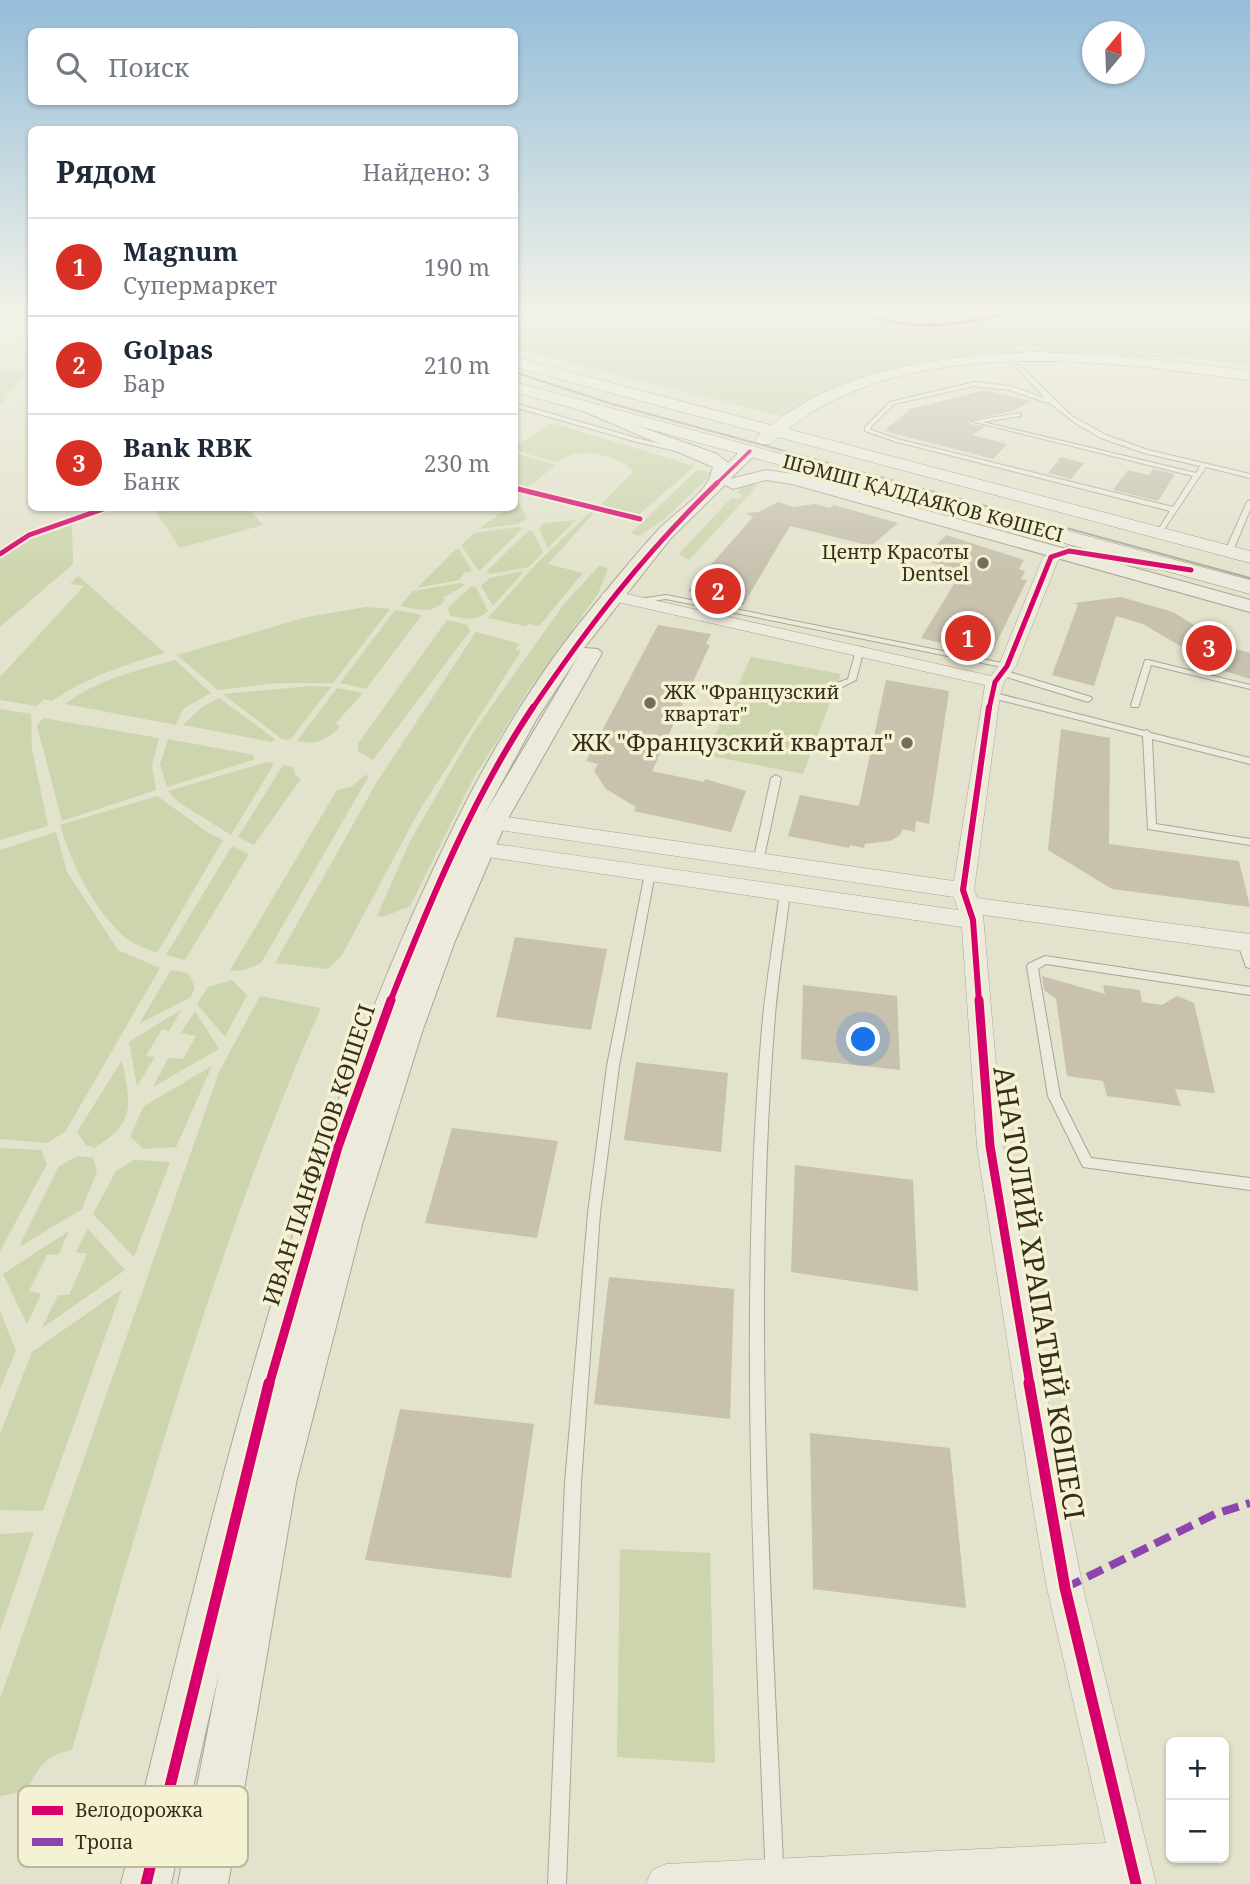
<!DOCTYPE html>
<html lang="ru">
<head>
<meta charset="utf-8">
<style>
  :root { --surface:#fff; --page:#f2f2f3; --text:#1f2937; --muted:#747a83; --line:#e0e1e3; --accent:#d93025 }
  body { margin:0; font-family:"Noto Serif",serif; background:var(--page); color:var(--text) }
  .controls { position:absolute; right:21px; bottom:21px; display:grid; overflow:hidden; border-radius:10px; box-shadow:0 2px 5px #0004 }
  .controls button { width:63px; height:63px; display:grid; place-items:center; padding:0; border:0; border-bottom:2px solid var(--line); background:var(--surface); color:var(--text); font:35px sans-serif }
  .compass { position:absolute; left:1082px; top:21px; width:63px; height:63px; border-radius:50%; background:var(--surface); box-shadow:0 2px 5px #0004; rotate:19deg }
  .you { position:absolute; left:864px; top:1040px; width:24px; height:24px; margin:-18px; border:5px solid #fff; border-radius:50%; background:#1a73e8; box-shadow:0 0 0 10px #1a73e833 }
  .badge { display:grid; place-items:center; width:46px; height:46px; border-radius:50%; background:var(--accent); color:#fff; font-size:23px; font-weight:700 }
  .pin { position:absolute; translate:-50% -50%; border:4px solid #fff; box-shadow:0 2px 7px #0006 }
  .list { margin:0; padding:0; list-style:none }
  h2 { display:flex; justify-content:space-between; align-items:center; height:91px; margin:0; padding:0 28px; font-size:30px }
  h2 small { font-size:23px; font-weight:400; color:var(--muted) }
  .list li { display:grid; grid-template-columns:46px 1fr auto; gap:21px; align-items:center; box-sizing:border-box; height:98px; padding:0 28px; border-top:2px solid var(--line) }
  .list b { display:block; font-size:26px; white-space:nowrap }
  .list p { margin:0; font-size:23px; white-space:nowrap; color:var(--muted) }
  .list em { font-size:23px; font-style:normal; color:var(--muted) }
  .icon { flex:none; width:38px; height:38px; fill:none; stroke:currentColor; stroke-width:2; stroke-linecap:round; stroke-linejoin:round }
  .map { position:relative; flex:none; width:1250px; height:1884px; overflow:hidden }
  .search { position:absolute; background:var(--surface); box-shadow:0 2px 5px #0004; left:28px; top:28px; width:490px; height:77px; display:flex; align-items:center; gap:18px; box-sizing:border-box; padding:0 24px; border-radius:10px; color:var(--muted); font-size:26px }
  .panel { position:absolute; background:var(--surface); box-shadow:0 2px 5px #0004; left:28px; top:126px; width:490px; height:385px; border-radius:10px }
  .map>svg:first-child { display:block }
</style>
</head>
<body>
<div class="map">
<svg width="1250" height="1884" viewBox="0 0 1250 1884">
  <rect width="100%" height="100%" fill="#e3e2cc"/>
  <g fill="#ccd5ae">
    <path d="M515,313H1250V365L1117,348L1013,346L1007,348L1025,352C945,354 853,376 783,416L515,349Z"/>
    <polygon points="1031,348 1112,350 1193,359 1036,351"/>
    <polygon points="27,369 4,401 0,406 0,371"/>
    <path d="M552,423L695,466L638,515L599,506L632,473L631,468C609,453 579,446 557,463L515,450V442L520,443Z"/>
    <polygon points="515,453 556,465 527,488 515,485"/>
    <polygon points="697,470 713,473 666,518 639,536 631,533"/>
    <polygon points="747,482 758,485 689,560 679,554 732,497 739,499 742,494 737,493"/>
    <polygon points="517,500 527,518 518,524 479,529 507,508 514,508"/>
    <polygon points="153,508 248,508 263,525 180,548"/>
    <polygon points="590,512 594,513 548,564 583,573 539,626 529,624 525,626 488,618 538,562"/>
    <polygon points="576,520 548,548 539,529 544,523"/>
    <polygon points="72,522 73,564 0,627 0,557 30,537"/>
    <polygon points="518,527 522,529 479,571 461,545 474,533"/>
    <polygon points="528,531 533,531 543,552 529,567 490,574 487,571"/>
    <polygon points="456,549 459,549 472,571 464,573 459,580 417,588"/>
    <polygon points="599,566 608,568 598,594 530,688 473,779 410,906 383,917 377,916 410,841 474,731 564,604"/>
    <polygon points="524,571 493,606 481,586 490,578"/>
    <path d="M78,576L165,653C126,664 85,678 52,701L44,699L37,706L0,700V677L84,586L70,584Z"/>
    <path d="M461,583L465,585L443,598L445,600C433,615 417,609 400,606L413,591Z"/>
    <path d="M470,587H476L488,611C478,622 464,618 450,616L448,608Z"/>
    <polygon points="366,607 390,609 333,683 278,683 218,690 177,655 307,617"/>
    <polygon points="395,610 422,615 366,689 340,683"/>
    <polygon points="447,620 467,625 470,631 373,760 358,751 358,744"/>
    <polygon points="476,632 520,644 515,649 521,651 419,811 342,955 328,969 275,963 378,780"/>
    <polygon points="751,657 841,674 803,774 706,755"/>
    <path d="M175,660L211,693L183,709L176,725L65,704C98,679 135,671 175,660Z"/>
    <polygon points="310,686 331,687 290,740 282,739 223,694"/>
    <path d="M337,688L363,693L335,724L340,726C328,741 315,745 297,741Z"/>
    <polygon points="219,698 275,739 272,742 183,725 202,707"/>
    <polygon points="0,709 31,714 32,749 48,826 0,840"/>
    <polygon points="43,718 159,738 152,765 156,790 62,821 37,726"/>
    <polygon points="168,739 254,755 253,760 167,787 160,765"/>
    <polygon points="267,762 274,764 231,835 178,802 168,791"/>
    <polygon points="283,765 294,767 295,775 301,779 254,845 238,837"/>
    <polygon points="365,775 369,776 261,963 241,971 230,970 337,790 351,787"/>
    <path d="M157,796L207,832L223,840L157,953C148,949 135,945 127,939C93,909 73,867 60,825Z"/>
    <polygon points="56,832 67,872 118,950 160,968 65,1132 47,1143 0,1139 0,850"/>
    <polygon points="232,846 249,854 185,960 166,955"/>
    <polygon points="171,970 188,973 195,987 191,997 139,1024"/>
    <polygon points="232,980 247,995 225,1037 197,1004 208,987"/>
    <path d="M260,996L321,1008C214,1247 146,1500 72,1750C43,1756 40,1767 26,1791L0,1796V1699L219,1072Z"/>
    <polygon points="181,1010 169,1031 162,1029 146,1056 155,1057 137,1086 129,1042"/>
    <polygon points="195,1011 219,1049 153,1087 168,1058 183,1059 196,1036 181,1033"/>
    <path d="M122,1060C130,1104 138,1122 94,1148L86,1145L77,1132Z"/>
    <polygon points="212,1066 176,1147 143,1149 130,1136 144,1106"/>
    <polygon points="0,1148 41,1150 47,1164 0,1251"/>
    <polygon points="78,1156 93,1158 97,1171 82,1209 19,1247 59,1166"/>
    <polygon points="134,1160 170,1162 134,1257 93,1214 116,1171"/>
    <polygon points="88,1229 125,1270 42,1328 58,1295 69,1295 87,1254 76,1252"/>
    <polygon points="69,1231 59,1254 47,1255 29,1291 41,1294 27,1324 3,1274"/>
    <polygon points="122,1289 43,1511 0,1510 0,1434 32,1352"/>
    <polygon points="0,1311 16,1351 0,1389"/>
    <polygon points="34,1532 0,1631 0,1534"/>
    <polygon points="620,1549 710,1553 715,1763 617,1757"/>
  </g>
  <g fill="#c7c1ad">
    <polygon points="985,390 1031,401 1013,411 969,420 970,424 985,427 972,435 1007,444 993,459 884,431 910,409"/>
    <polygon points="1061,457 1084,463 1071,479 1048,473"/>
    <polygon points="1153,469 1175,474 1158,501 1113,490 1128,470 1149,475"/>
    <polygon points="778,502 793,507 815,504 830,508 834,505 898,523 871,546 790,526 743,605 688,591 753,517 746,513 759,512"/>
    <polygon points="946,535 1024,560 1019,569 1025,571 1021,579 1027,580 993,650 979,653 921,638 962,571 922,560"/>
    <polygon points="1121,597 1173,612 1229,647 1250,653 1250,679 1221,670 1143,624 1116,616 1094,686 1052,675 1078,605 1074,603"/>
    <polygon points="658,625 711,634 706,644 710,645 652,771 704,782 705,779 746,791 731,832 634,811 636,807 606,789 594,771 598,764 586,761"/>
    <polygon points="886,680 949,691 929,824 916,821 915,832 903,829 899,836 890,841 865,844 864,848 850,845 849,848 788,836 800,795 859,806"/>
    <polygon points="1061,729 1110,738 1109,844 1239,861 1250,907 1112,889 1048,850"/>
    <polygon points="515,937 607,949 591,1030 496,1017"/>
    <polygon points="1042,976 1105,994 1103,985 1140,990 1142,1002 1162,1005 1177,996 1194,1003 1215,1093 1175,1089 1181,1106 1107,1096 1103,1081 1067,1076 1056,999 1044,990"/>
    <polygon points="803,985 897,996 900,1070 801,1059"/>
    <polygon points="636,1062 728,1073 721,1152 624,1140"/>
    <polygon points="452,1128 558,1141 537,1238 425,1223"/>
    <polygon points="795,1165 913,1180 918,1291 791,1272"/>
    <polygon points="609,1277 734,1289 730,1419 594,1404"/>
    <polygon points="400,1409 534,1424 511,1578 365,1560"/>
    <polygon points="810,1433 950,1448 966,1608 813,1589"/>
  </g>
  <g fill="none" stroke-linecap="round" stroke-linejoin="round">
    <g stroke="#a8a695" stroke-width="2">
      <g id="service">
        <path d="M1018,364L1072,416L1106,435L1148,450L1250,474V478L1206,467L1161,534L1159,535L1156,533L1170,511L897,442L865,431V427L890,402L975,382L1010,386L1045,398L1016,367ZM975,386L1009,390L1051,404L1078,425L1101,438L1144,453L1200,466L1196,473L983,422L1021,416V414L1019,413L971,421L1193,476L1173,507L901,440L871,430L870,428L894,404Z"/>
        <polygon points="514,403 640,439 684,450 681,452 637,442 514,407"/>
        <polygon points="1250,500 1250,510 1233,551 1227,552 1225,551 1247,502"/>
        <polygon points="666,595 1007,664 1011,666 1007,668 666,599 639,603 635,601 639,599"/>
        <polygon points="857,647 863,647 864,649 856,680 840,688 834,688 834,684 848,679"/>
        <polygon points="1145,660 1148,660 1250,685 1250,689 1151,665 1139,705 1138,707 1132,707 1131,705"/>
        <polygon points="1000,671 1006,671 1091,697 1092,699 1088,702 1085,701 1000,675"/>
        <polygon points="991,692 1144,731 1147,730 1151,733 1250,758 1250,764 1152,739 1156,824 1250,839 1250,845 1148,829 1143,736 988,697 987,695"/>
        <polygon points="776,775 781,778 763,862 758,865 753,862 771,778"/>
        <polygon points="650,869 655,873 619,1066 600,1213 581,1483 566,1884 548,1884 565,1483 588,1213 607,1066 645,873"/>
        <path d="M785,888L790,892C785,937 777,983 774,1028C752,1313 771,1599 784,1884H766C755,1599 738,1313 762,1028C766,983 774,937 780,892Z"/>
        <polygon points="1242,937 1246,938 1250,949 1250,968 1246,967 1245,964 1237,941 1238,938"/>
        <polygon points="1045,956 1250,987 1250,995 1046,964 1038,969 1060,1096 1091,1158 1250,1178 1250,1190 1083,1167 1048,1096 1027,967 1028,964"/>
      </g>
    </g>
    <g stroke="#a8a695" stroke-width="1">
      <polygon id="minor" points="1069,546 1156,560 1164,565 1156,570 1070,556 1058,560 1016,666 1004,682 1000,695 974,890 977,898 1250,934 1250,952 983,915 1003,1146 1068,1513 1083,1588 1156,1884 646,1884 652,1870 666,1864 1106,1843 1047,1588 1034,1513 977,1146 962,927 481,856 474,854 471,849 474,844 481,842 958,910 954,897 493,829 483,822 493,815 954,881 985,685 609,600 601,595 609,590 991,676 999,665 1043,557"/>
    </g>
    <g stroke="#a8a695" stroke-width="2">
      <path id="tertiary" d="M586,402L635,425L717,454L728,463L744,448H756V454L730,479L766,470L799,475L1250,600V612L792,484L766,480L733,489L725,485L671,538L584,648L598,649L602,653L506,822L455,941L422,1032L363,1221L296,1483L228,1884H178L219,1673L171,1884H121C210,1526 290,1159 454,826C488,756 538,673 587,614C610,586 633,557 658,530C671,516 700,497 708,481C711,477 711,472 713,467L581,410L578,407ZM579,655L484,815L536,720Z"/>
    </g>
    <g stroke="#989585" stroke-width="1">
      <g id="secondary">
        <path d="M1035,352C1107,354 1178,361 1250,371V381C1109,360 908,334 788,429L1250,551V563L778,437L770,444H758L755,440L761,433L514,367V357L771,425C845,367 944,356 1035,352Z"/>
        <polygon points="514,382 1250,580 1250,594 514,392"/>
      </g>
    </g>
    <use href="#service" fill="#eceadd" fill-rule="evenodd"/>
    <use href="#minor" fill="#eceadd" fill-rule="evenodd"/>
    <use href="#tertiary" fill="#eceadd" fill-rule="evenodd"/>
    <use href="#secondary" fill="#eceadd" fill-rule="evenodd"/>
    <polyline stroke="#aaa99e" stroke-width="2" points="514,372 612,404 1250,578"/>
    <polyline stroke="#8e44ad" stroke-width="8" stroke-dasharray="17 8" stroke-linecap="butt" points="1065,1588 1215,1514 1250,1503"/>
    <g stroke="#f4f2d2" stroke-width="6">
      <g id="cycleway-far4">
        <path d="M865,313C912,333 960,325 1008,313"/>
        <polyline points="715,485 750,451"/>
      </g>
    </g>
    <g stroke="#f4f2d2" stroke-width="9">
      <g id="cycleway-far3">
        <polyline points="514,488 640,519"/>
        <polyline points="0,554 29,535 106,508"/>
        <path d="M532,709C590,624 643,555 717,483"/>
        <polyline points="989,709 995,682 1007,666 1051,557 1069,551 1191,570"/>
      </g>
    </g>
    <g stroke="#f4f2d2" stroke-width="10">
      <g id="cycleway-far2">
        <path d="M390,1002C430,901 473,797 533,707"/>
        <polyline points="979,1002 973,920 963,890 989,707"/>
      </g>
    </g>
    <g stroke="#f4f2d2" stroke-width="13">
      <g id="cycleway-far1">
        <polyline points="979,1000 990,1146 1030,1385"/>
        <polyline points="269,1385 338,1147 391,1000"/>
      </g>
    </g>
    <g stroke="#f4f2d2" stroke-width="16">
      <g id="cycleway">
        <polyline points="1029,1383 1065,1588 1136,1884"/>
        <polyline points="146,1884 269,1383"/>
      </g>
    </g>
    <use href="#cycleway-far4" stroke="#d6006c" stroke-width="3.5"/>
    <use href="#cycleway-far3" stroke="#d6006c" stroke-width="5"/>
    <use href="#cycleway-far2" stroke="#d6006c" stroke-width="6"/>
    <use href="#cycleway-far1" stroke="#d6006c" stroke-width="9"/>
    <use href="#cycleway" stroke="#d6006c" stroke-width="11"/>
  </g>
  <linearGradient id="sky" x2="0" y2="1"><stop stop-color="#95bdd9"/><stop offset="0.54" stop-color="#f2f2e8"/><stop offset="1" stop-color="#f2f2e8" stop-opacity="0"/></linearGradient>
  <rect width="1250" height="577" fill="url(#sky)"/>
  <g fill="#736e5b" stroke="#f4f2d2" stroke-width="2.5">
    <circle cx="983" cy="563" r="7"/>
    <circle cx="650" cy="703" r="7"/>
    <circle cx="907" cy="743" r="7"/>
  </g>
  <g text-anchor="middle" stroke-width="7" stroke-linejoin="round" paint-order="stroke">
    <g font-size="19" fill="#362f1e" stroke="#f4f2d2">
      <text transform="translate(923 498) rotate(15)" y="7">ШӘМШІ ҚАЛДАЯҚОВ КӨШЕСІ</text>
    </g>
    <g font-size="19" fill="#362f1e" stroke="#f4f2d2" text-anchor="end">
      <text x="969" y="559">Центр Красоты<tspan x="969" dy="22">Dentsel</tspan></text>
      <text x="664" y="699" text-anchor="start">ЖК "Французский<tspan x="664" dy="22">квартат"</tspan></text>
    </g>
    <g font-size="23" fill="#362f1e" stroke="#f4f2d2" text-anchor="end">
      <text x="893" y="751">ЖК "Французский квартал"</text>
    </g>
    <g font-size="23" fill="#362f1e" stroke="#f4f2d2">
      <text transform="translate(319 1155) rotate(-72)" y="8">ИВАН ПАНФИЛОВ КӨШЕСІ</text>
    </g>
    <g font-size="28" fill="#362f1e" stroke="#f4f2d2">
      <text transform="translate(1039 1293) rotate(81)" y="10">АНАТОЛИЙ ХРАПАТЫЙ КӨШЕСІ</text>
    </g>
  </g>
  <rect x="18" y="1786" width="230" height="81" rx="10" fill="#f4f2d2" stroke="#bbb89c" stroke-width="2"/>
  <rect x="32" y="1806" width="31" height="9" fill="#d6006c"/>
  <rect x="32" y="1838" width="31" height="8" fill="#8e44ad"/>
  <g font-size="19" fill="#362f1e">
    <text x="75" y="1817">Велодорожка</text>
    <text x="75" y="1849">Тропа</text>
  </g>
</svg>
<div class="controls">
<button>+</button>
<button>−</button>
</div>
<svg class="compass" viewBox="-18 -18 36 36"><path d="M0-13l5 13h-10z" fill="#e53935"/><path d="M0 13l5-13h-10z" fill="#747a83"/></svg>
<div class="you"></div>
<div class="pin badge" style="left:968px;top:638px">1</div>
<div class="pin badge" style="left:718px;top:591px">2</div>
<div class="pin badge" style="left:1209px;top:648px">3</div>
<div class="search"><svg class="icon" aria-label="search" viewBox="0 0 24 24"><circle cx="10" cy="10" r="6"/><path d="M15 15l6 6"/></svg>Поиск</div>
<section class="panel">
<h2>Рядом<small>Найдено: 3</small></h2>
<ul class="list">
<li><span class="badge">1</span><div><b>Magnum</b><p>Супермаркет</p></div><em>190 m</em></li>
<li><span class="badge">2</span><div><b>Golpas</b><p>Бар</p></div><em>210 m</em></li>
<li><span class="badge">3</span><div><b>Bank RBK</b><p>Банк</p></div><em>230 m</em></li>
</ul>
</section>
</div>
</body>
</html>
